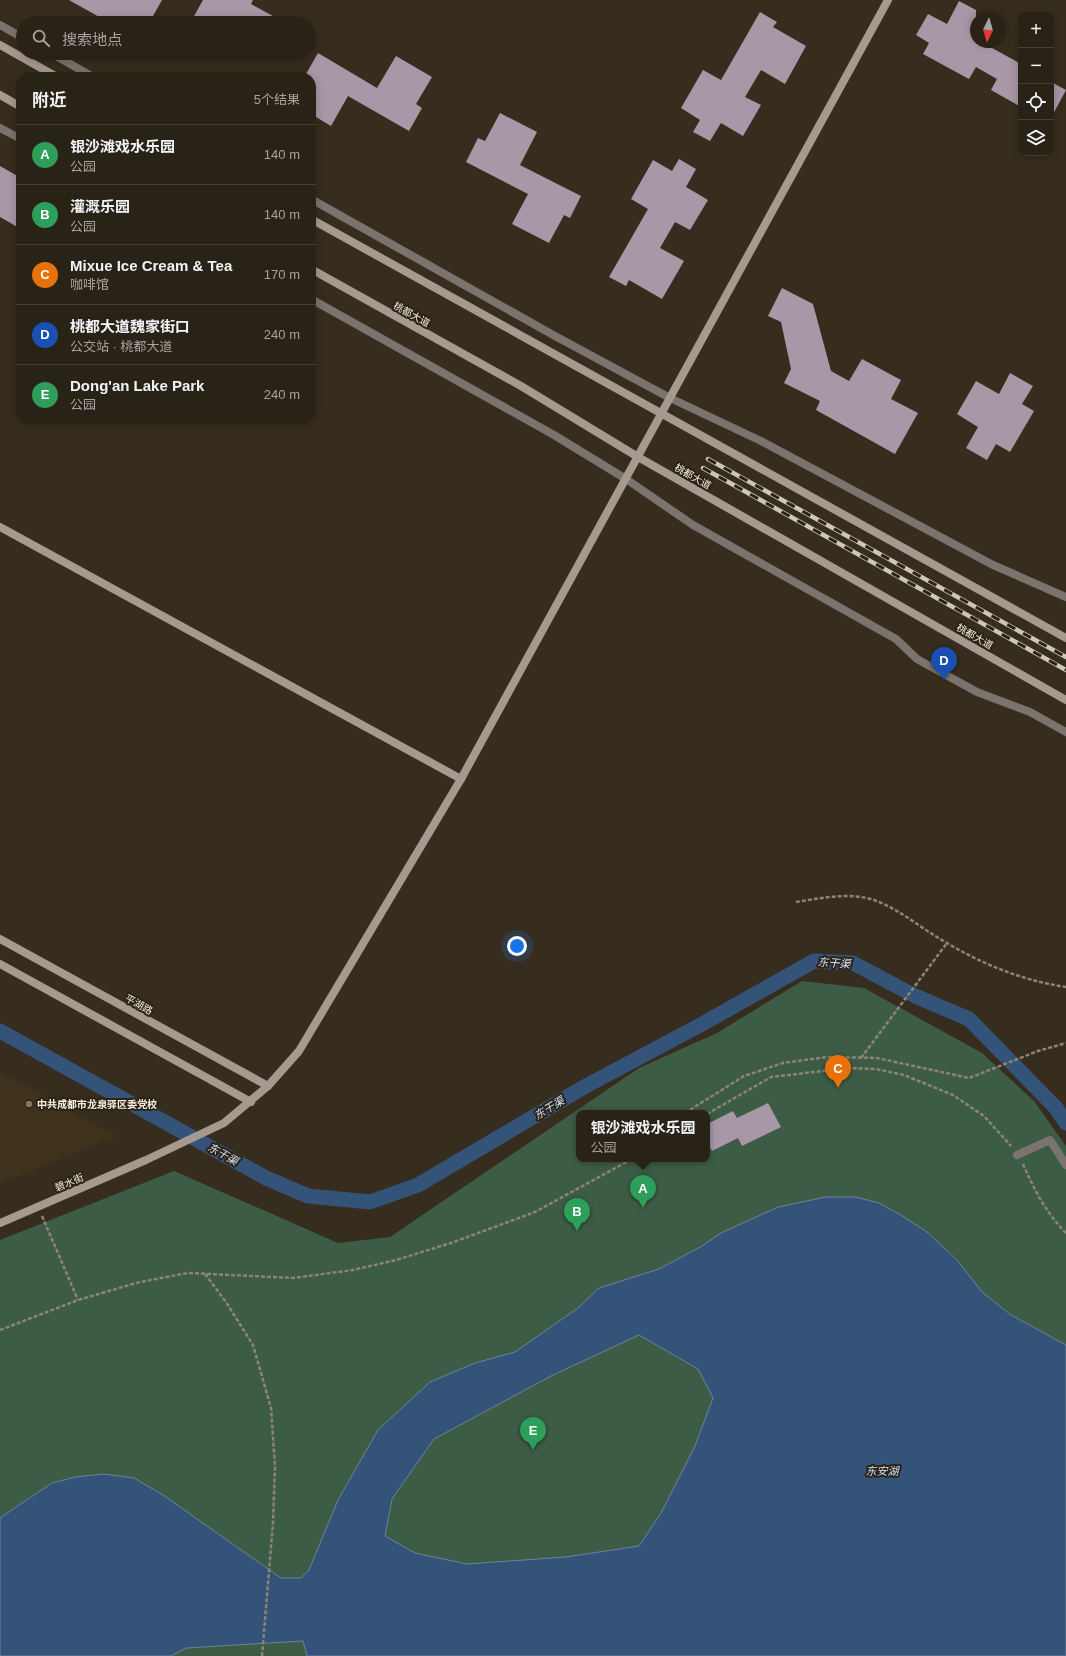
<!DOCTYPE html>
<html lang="zh">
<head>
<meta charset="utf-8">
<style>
  :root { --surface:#292216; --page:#312a1f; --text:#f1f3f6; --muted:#a5a4a1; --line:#453f35; --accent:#bda9f5 }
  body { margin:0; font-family:Arial,"Noto Sans SC",sans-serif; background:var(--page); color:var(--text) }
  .controls { position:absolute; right:12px; top:12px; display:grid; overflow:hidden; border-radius:8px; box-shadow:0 2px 10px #0003 }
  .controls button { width:36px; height:36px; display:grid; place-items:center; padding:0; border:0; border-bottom:1px solid var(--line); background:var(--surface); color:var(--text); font:20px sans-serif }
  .compass { position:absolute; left:970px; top:12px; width:36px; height:36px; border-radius:50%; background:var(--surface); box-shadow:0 2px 10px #0003; rotate:185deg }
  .you { position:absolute; left:517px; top:946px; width:14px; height:14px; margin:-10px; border:3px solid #fff; border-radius:50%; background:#1a73e8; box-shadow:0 0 0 6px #1a73e833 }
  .badge { display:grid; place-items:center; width:26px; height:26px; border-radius:50%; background:var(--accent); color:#fff; font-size:13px; font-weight:700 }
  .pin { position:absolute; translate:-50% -33px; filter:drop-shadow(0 1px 2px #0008) }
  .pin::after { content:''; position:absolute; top:21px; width:14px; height:12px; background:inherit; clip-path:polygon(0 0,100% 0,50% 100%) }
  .popup { position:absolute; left:576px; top:1110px; width:134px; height:52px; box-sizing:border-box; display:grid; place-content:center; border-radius:8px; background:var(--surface); filter:drop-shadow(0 1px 3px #0005); font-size:13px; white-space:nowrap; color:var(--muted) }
  .popup b { font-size:15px; color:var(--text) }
  .popup::after { content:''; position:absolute; left:50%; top:100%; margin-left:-8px; border:8px solid transparent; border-top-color:var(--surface) }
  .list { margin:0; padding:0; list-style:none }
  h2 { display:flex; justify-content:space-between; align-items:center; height:52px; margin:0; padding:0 16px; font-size:17px }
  h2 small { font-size:13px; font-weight:400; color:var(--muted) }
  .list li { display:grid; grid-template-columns:26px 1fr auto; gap:12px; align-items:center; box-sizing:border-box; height:60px; padding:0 16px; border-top:1px solid var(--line) }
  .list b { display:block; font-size:15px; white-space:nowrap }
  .list p { margin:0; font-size:13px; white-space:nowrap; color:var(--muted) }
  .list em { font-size:13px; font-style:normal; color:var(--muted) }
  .icon { flex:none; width:22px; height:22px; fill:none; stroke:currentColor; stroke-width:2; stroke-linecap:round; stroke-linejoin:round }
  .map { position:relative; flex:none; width:1066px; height:1656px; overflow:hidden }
  .search { position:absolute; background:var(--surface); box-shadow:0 2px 10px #0003; left:16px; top:16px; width:300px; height:44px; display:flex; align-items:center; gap:10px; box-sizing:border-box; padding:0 14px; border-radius:22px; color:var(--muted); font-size:15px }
  .panel { position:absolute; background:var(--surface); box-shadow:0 2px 10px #0003; left:16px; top:72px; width:300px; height:352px; border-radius:16px }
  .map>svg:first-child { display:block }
</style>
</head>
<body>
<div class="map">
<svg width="1066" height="1656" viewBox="0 0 1066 1656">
  <rect width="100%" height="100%" fill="#372d1e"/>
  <polygon fill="#3f321c" points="0,1071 116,1136 0,1184"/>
  <path fill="#3d5c45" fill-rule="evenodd" d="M802,981L864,988L982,1053L1034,1101L1066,1146V1656H0V1240L174,1171L338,1243L390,1237L639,1068L717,1033ZM579,1113H707V1159H579Z"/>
  <path fill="#335379" stroke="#6e829a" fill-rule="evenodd" d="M826,1197H855L879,1203L904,1217L927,1232L957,1260L982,1292L1011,1315L1066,1345V1656H307L303,1641L186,1648L171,1656H0V1518L52,1483L75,1477L104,1474L134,1478L163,1495L281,1578H301L309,1570L338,1500L378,1430L430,1382L475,1363L515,1352L578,1308L599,1288L659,1269L702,1246L721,1233L778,1207ZM639,1335L698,1369L713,1398L695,1446L661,1513L639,1546L566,1557L467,1564L415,1553L385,1536L392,1499L434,1439L551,1376Z"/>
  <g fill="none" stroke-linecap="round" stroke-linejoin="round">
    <polyline stroke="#335379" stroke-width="15" points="0,1031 266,1178 308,1196 370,1202 418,1185 584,1087 704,1023 814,961 853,963 915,996 969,1019 1056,1108 1066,1123"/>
  </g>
  <g fill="#a897a6">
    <polygon points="69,0 162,0 149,23 110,23"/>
    <polygon points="203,0 253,0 251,4 286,23 203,23 193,18"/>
    <polygon points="959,1 976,10 976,42 981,42 1021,64 1021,107 991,90 997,79 976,67 969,79 923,54 929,43 916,35 928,14 947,24"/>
    <polygon points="760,12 777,22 773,27 806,46 785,84 761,70 745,97 761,105 743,136 721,123 710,141 693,132 700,120 681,108 703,70 721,80"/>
    <polygon points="318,53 377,88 396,56 432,77 416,104 422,108 409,131 348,96 331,126 311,114 311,77 306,74"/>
    <polygon points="1051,82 1066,90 1051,118"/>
    <polygon points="500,113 537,132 520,165 581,196 570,218 564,215 549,243 512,224 528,194 466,162 478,138 485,141"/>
    <polygon points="679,159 696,169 686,187 708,200 690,230 675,222 660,248 684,261 662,299 629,280 626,286 609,277 648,209 631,199 653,160 672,171"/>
    <polygon points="0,166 21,178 21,229 0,217"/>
    <polygon points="782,288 813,304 831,371 849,381 862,359 901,380 891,399 918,413 895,454 816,410 820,401 784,383 791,369 781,322 768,316"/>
    <polygon points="1010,373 1033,386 1022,404 1034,411 1010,452 996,444 987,460 966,448 978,427 957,414 976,381 999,394"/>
    <polygon points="768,1103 781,1127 742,1146 738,1138 712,1151 707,1142 707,1124 733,1111 737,1118"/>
  </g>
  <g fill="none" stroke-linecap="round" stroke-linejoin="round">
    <g stroke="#8c8477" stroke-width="2.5" stroke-dasharray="4 2" stroke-linecap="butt">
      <path d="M796,902C822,898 849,892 874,900C897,908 917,925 937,937C977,962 1019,980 1066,987"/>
      <polyline points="861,1058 947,943"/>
      <polyline points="685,1113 744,1076 783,1063 827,1057 877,1058 969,1078 1038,1051 1066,1043"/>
      <polyline points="707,1114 771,1077 848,1068 876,1069 904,1075 953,1095 984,1116 1011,1146"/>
      <path d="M1023,1164C1034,1189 1046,1213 1066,1233"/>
      <polyline points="42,1216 78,1300"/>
      <polyline points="205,1274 226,1302 253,1345 271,1408 275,1466 273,1523 262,1656"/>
      <polyline points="0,1330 78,1300 140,1282 188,1273 294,1278 353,1270 396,1260 451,1243 535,1212 632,1159"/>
    </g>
    <g stroke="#7b736d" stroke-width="8">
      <polyline points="0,25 23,38"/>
      <polyline points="51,53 93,77"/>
      <polyline points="0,128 21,139"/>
      <polyline points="311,199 555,336 670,398 761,441 993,565 1066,597"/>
      <polyline points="311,299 554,435 626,479 693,525 896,639 917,659 977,692 1030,712 1066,732"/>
      <polyline points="1017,1155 1050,1140 1066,1165"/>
    </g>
    <g stroke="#a69990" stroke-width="8">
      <polyline points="0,45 57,77"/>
      <polyline points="0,95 21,107"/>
      <polyline points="311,219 1066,638"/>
      <polyline points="311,269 521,386 638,457 1066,700"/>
      <polyline points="0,527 461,779"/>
      <polyline points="0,939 268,1086"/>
      <polyline points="0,964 251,1102"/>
      <polyline points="0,1223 146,1160 224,1123 268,1086 299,1051 461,779 888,0"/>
    </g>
    <g stroke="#cdc6bb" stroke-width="4.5">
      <g id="rail">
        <polyline points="708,459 1066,657"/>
        <polyline points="703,468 1066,670"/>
      </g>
    </g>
    <use href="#rail" stroke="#2d2315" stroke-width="3" stroke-dasharray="9" stroke-linecap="butt"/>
  </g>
  <circle fill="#8d6e63" stroke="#2d2315" stroke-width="1.5" cx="29" cy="1104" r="4"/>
  <g text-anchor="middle" stroke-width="4" stroke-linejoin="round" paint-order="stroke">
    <g font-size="10" fill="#f6f0e6" stroke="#2d2315">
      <text transform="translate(412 314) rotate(29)" y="4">桃都大道</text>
      <text transform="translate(693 476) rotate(30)" y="4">桃都大道</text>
      <text transform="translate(975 636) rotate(30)" y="4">桃都大道</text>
      <text transform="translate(139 1004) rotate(29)" y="4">平湖路</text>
      <text transform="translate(69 1182) rotate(-23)" y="4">碧水街</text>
    </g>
    <g font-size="10" font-weight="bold" fill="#f6f0e6" stroke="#2d2315" text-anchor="start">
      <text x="37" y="1108">中共成都市龙泉驿区委党校</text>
    </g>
    <g font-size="11" font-style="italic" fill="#cde2fc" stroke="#2d2315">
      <text transform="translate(834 963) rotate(4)" y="4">东干渠</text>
      <text transform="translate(549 1108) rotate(-31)" y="4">东干渠</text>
      <text transform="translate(223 1154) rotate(29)" y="4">东干渠</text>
      <text x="882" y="1475">东安湖</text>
    </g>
  </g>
</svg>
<div class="controls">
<button>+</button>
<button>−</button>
<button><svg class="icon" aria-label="locate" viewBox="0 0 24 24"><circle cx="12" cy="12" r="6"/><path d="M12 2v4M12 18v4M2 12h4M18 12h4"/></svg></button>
<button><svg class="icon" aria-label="layers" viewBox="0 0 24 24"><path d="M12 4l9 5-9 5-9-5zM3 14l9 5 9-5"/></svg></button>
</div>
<svg class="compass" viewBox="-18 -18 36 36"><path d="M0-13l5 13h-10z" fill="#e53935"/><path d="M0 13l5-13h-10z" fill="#a5a4a1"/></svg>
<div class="you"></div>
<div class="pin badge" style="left:643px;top:1208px;background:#2e9e5b">A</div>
<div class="popup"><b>银沙滩戏水乐园</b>公园</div>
<div class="pin badge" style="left:577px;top:1231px;background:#2e9e5b">B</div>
<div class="pin badge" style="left:838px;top:1088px;background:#e8710a">C</div>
<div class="pin badge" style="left:944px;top:680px;background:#1a4fb4">D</div>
<div class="pin badge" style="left:533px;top:1450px;background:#2e9e5b">E</div>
<div class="search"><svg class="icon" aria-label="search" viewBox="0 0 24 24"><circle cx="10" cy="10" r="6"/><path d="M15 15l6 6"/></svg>搜索地点</div>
<section class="panel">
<h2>附近<small>5个结果</small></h2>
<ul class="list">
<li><span class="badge" style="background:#2e9e5b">A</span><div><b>银沙滩戏水乐园</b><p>公园</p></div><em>140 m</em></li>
<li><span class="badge" style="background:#2e9e5b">B</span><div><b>灌溉乐园</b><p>公园</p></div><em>140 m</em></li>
<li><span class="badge" style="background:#e8710a">C</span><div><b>Mixue Ice Cream &amp; Tea</b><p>咖啡馆</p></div><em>170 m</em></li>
<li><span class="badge" style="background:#1a4fb4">D</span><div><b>桃都大道魏家街口</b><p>公交站 · 桃都大道</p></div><em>240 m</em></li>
<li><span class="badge" style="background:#2e9e5b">E</span><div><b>Dong'an Lake Park</b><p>公园</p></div><em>240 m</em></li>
</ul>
</section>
</div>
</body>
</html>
